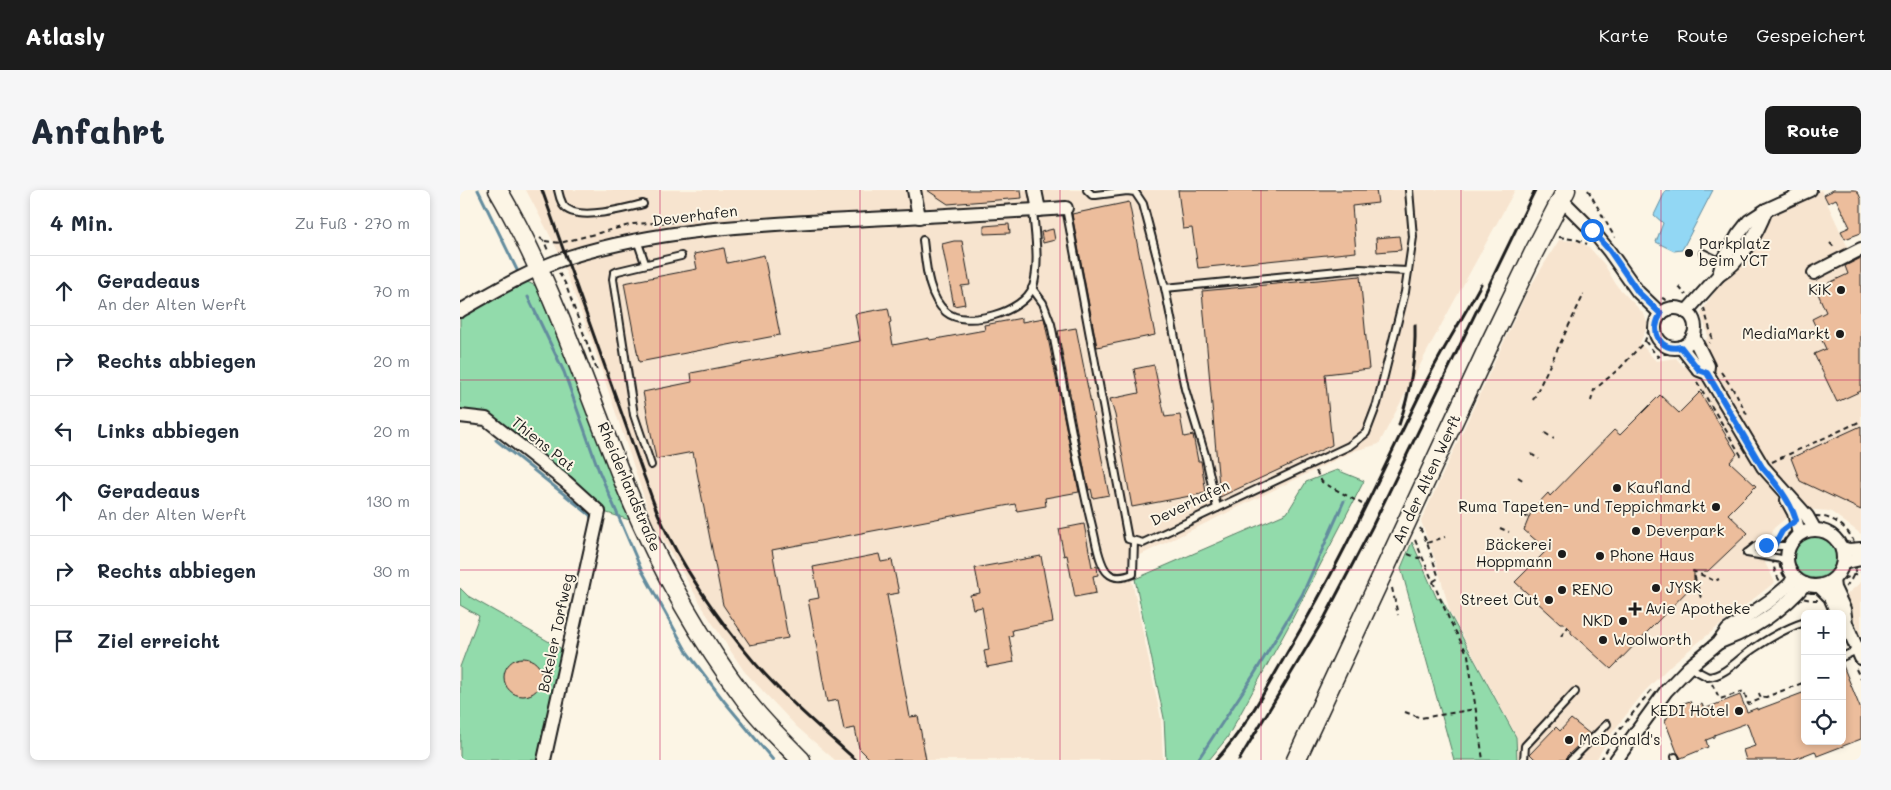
<!DOCTYPE html>
<html lang="de">
<head>
<meta charset="utf-8">
<style>
  :root { --surface:#fff; --page:#f6f6f7; --text:#1f2937; --muted:#747a83; --line:#e0e1e3; --accent:#1c1c1c }
  body { margin:0; font-family:Mali,sans-serif; background:var(--page); color:var(--text) }
  .controls { position:absolute; right:15px; bottom:15px; display:grid; overflow:hidden; border-radius:8px; box-shadow:0 2px 8px #0003 }
  .controls button { width:45px; height:45px; display:grid; place-items:center; padding:0; border:0; border-bottom:1px solid var(--line); background:var(--surface); color:var(--text); font:25px sans-serif }
  .stop { position:absolute; width:15px; height:15px; margin:-11px; border:4px solid #1a73e8; border-radius:50%; background:#fff }
  .stop.end { background:#1a73e8; border-color:#fff; box-shadow:0 1px 5px #0008 }
  .list { margin:0; padding:0; list-style:none }
  h2 { display:flex; justify-content:space-between; align-items:center; height:65px; margin:0; padding:0 20px; font-size:21px }
  h2 small { font-size:16px; font-weight:400; color:var(--muted) }
  .list li { display:grid; grid-template-columns:32px 1fr auto; gap:15px; align-items:center; box-sizing:border-box; height:70px; padding:0 20px; border-top:1px solid var(--line) }
  .list b { display:block; font-size:19px; white-space:nowrap }
  .list p { margin:0; font-size:16px; white-space:nowrap; color:var(--muted) }
  .list em { font-size:16px; font-style:normal; color:var(--muted) }
  .icon { flex:none; width:28px; height:28px; fill:none; stroke:currentColor; stroke-width:2; stroke-linecap:round; stroke-linejoin:round }
  .map { position:relative; flex:none; width:1401px; height:570px; overflow:hidden; border-radius:8px }
  header { display:flex; align-items:center; gap:30px; box-sizing:border-box; height:70px; padding:0 25px; background:var(--accent); color:#fff }
  header strong { font-size:24px }
  nav { display:flex; gap:28px; margin-inline-start:auto; font-size:18px }
  .intro { display:flex; align-items:center; justify-content:space-between; box-sizing:border-box; height:120px; padding:0 30px }
  h1 { margin:0; font-size:35px }
  .button { padding:12px 22px; border-radius:8px; background:var(--accent); color:#fff; font-size:18px; font-weight:700 }
  main { display:flex; gap:30px; padding:0 30px }
  aside { flex:1; background:var(--surface); border-radius:8px; box-shadow:0 2px 8px #0003 }
  .map>svg:first-child { display:block }
</style>
</head>
<body>
<header>
<strong>Atlasly</strong>
<nav><a>Karte</a><a>Route</a><a>Gespeichert</a></nav>
</header>
<div class="intro"><h1>Anfahrt</h1><a class="button">Route</a></div>
<main>
<aside>
<h2>4 Min.<small>Zu Fuß · 270 m</small></h2>
<ul class="list">
<li><svg class="icon" aria-label="ahead" viewBox="0 0 24 24"><path d="M12 20V5M6 11l6-6 6 6"/></svg><div><b>Geradeaus</b><p>An der Alten Werft</p></div><em>70 m</em></li>
<li><svg class="icon" aria-label="right" viewBox="0 0 24 24"><path d="M7 20v-9h11M14 6l5 5-5 5"/></svg><div><b>Rechts abbiegen</b></div><em>20 m</em></li>
<li><svg class="icon" aria-label="left" viewBox="0 0 24 24"><path d="M17 20v-9H6M10 6l-5 5 5 5"/></svg><div><b>Links abbiegen</b></div><em>20 m</em></li>
<li><svg class="icon" aria-label="ahead" viewBox="0 0 24 24"><path d="M12 20V5M6 11l6-6 6 6"/></svg><div><b>Geradeaus</b><p>An der Alten Werft</p></div><em>130 m</em></li>
<li><svg class="icon" aria-label="right" viewBox="0 0 24 24"><path d="M7 20v-9h11M14 6l5 5-5 5"/></svg><div><b>Rechts abbiegen</b></div><em>30 m</em></li>
<li><svg class="icon" aria-label="arrive" viewBox="0 0 24 24"><path d="M6 21V4h12l-3 4 3 4H6"/></svg><div><b>Ziel erreicht</b></div></li>
</ul>
</aside>
<div class="map">
<svg width="1401" height="570" viewBox="0 0 1401 570">
  <rect width="100%" height="100%" fill="#fcf5e5"/>
  <filter id="ink" filterUnits="userSpaceOnUse"><feTurbulence type="fractalNoise" baseFrequency=".02" numOctaves="2"/><feDisplacementMap in="SourceGraphic" scale="10" xChannelSelector="R" yChannelSelector="G"/><feConvolveMatrix kernelMatrix="1 2 1 2 8 2 1 2 1" color-interpolation-filters="sRGB"/></filter>
  <g filter="url(#ink)">
    <g fill="#f7e4cf">
      <polygon points="66,0 1055,0 973,150 919,254 894,261 668,371 701,529 703,570 375,570 337,537 284,481 249,428 192,331 130,146 97,59"/>
      <polygon points="1361,0 1390,62 1401,57 1401,344 1370,321 1344,319 1306,269 1242,158 1248,146 1241,123 1295,38 1313,22"/>
      <polygon points="1099,50 1118,51 1129,57 1144,74 1157,96 1184,124 1188,135 1180,153 1196,171 1216,168 1224,177 1232,173 1298,279 1331,324 1314,338 1308,354 1305,373 1315,392 1250,443 1212,474 1184,502 1152,543 1136,570 1058,570 1057,547 990,422 978,378 961,331 1067,102"/>
      <polygon points="1401,392 1401,446 1384,407"/>
    </g>
    <g fill="#92dbab" stroke="#577c64">
      <polygon points="65,91 76,96 173,331 144,322 26,225 0,222 0,126"/>
      <polygon points="877,280 904,291 827,439 767,548 749,570 706,570 704,528 675,389 827,323 846,292"/>
      <circle cx="1355" cy="367" r="21"/>
      <polygon points="952,352 977,409 981,408 1056,547 1057,570 994,570 941,378"/>
      <polygon points="0,398 8,406 102,459 80,570 0,570 0,477 19,426 0,415"/>
    </g>
    <polygon fill="#92d7f4" stroke="#638c9e" points="1206,0 1253,0 1222,60 1214,61 1196,52 1203,33 1194,25"/>
    <g fill="none" stroke-linecap="round" stroke-linejoin="round">
      <g stroke="#638c9e" stroke-width="3">
        <polyline points="18,0 58,82"/>
        <polyline points="68,107 104,182 139,281 181,379 227,462 264,511 313,570"/>
        <polyline points="36,250 130,325 132,332"/>
        <polyline points="739,568 793,486 842,405 884,311"/>
      </g>
    </g>
    <g fill="#ecbd9c" stroke="#1c1c1c">
      <polygon points="467,0 561,0 562,8 488,14"/>
      <polygon points="718,0 916,0 918,13 892,16 896,62 738,78 732,38 723,39"/>
      <polygon points="1372,0 1397,0 1401,9 1401,43 1385,49 1381,41 1390,37 1376,9 1368,13 1364,5 1372,1"/>
      <polygon points="669,12 695,145 637,157 612,24"/>
      <polygon points="549,34 550,43 524,44 524,36"/>
      <polygon points="593,39 595,50 583,53 581,42"/>
      <polygon points="939,46 941,60 917,62 916,48"/>
      <polygon points="494,51 502,51 510,95 501,96 505,114 494,116 482,54"/>
      <polygon points="264,58 267,73 304,65 320,145 179,172 164,93 237,79 234,64"/>
      <polygon points="1401,68 1401,201 1377,212 1354,164 1366,159 1352,129 1366,122 1356,99 1388,84 1385,76"/>
      <polygon points="900,86 909,179 865,184 872,255 760,307 742,101"/>
      <polygon points="428,118 431,132 429,133 433,155 469,148 470,150 525,140 524,135 562,128 562,132 584,128 619,302 585,308 586,316 557,321 555,314 312,360 328,448 290,455 263,415 233,262 196,269 183,202 232,192 231,183 400,151 395,124"/>
      <polygon points="616,138 649,305 633,308 631,299 629,300 626,288 598,141"/>
      <polygon points="694,175 705,227 720,225 724,247 733,245 738,271 741,271 746,303 672,317 655,225 650,209 679,203 674,179"/>
      <polygon points="1240,202 1277,264 1270,272 1296,296 1268,324 1288,343 1248,381 1234,381 1234,394 1151,479 1111,443 1111,440 1104,433 1100,433 1055,392 1087,360 1064,340 1072,320 1088,303 1090,306 1154,240 1160,245 1200,205 1219,223"/>
      <polygon points="1401,236 1401,320 1340,291 1331,268"/>
      <polygon points="624,334 632,377 637,376 638,385 633,386 636,403 615,407 607,365 604,366 599,339"/>
      <polygon points="419,364 421,372 432,370 439,403 427,405 450,527 458,526 466,570 411,570 399,558 395,538 384,540 378,510 367,512 348,410 359,408 353,377"/>
      <polygon points="581,366 593,432 552,440 553,445 549,446 554,472 527,477 524,461 529,460 522,417 513,419 510,405 520,403 515,378"/>
      <circle cx="63" cy="487" r="19"/>
      <polygon points="1382,473 1401,520 1401,549 1357,566 1355,561 1332,570 1286,570 1283,560 1295,556 1287,533 1254,545 1254,547 1246,550 1248,557 1221,568 1217,562 1205,531 1215,516 1230,511 1233,518 1242,514 1244,519 1280,505 1287,522 1297,518 1297,520 1345,502 1345,551 1382,551"/>
      <polygon points="1111,529 1130,544 1107,566 1106,570 1076,570 1070,564 1096,537 1100,541"/>
    </g>
    <g fill="none" stroke-linecap="round" stroke-linejoin="round">
      <g stroke="#1c1c1c" stroke-width="10">
        <g id="lane">
          <path d="M98,0C99,5 101,11 103,15C115,33 165,18 183,14"/>
          <polyline points="627,0 632,5 636,5 667,1 675,2 683,14 705,98 725,199 746,268 757,318"/>
          <polyline points="606,18 668,349 683,353 889,256 906,243 917,214 945,102 953,47 949,0"/>
          <polyline points="177,50 185,73"/>
          <path d="M463,50C466,73 467,106 486,122C506,139 564,122 573,97C580,73 575,45 573,20"/>
          <polyline points="1243,63 1263,73"/>
          <path d="M572,98L583,113L591,134C605,203 616,272 633,340C636,351 639,375 648,383C655,390 665,387 673,384L674,351"/>
          <polyline points="705,98 899,79 948,81"/>
          <polyline points="191,275 174,225 153,89 154,83 158,81 221,66"/>
          <polyline points="1287,363 1296,356 1329,356"/>
          <polyline points="1287,363 1327,370"/>
          <polyline points="1382,467 1397,460"/>
          <path d="M1229,477L1248,487C1265,486 1279,468 1293,459C1309,448 1326,438 1345,432"/>
          <polyline points="1215,567 1216,570"/>
          <polyline points="1064,570 1065,556 1115,502"/>
          <polyline points="1111,570 1147,534"/>
        </g>
      </g>
      <g stroke="#1c1c1c" stroke-width="16">
        <g id="street">
          <polyline points="454,0 459,27"/>
          <polyline points="575,0 579,20"/>
          <polyline points="1102,10 1132,40 1149,61 1178,102 1201,124"/>
          <polyline points="1354,83 1401,59"/>
          <path d="M1259,85C1281,72 1297,44 1306,20"/>
          <circle cx="1215" cy="138" r="20"/>
          <path d="M0,121C35,101 70,80 109,67C206,37 308,34 409,29C475,26 540,22 606,18"/>
          <polyline points="1226,122 1259,85 1262,73 1278,45 1289,31 1306,20 1350,0"/>
          <polyline points="1233,146 1248,176 1247,183 1303,277 1347,326 1355,340"/>
          <polyline points="1221,157 1239,180 1247,183"/>
          <polyline points="0,226 26,229 106,292 139,322 84,570"/>
          <polyline points="1327,310 1334,323 1339,344"/>
          <circle cx="1355" cy="368" r="28"/>
          <polyline points="1382,358 1389,360 1401,359"/>
          <polyline points="1383,373 1401,369"/>
          <polyline points="1373,390 1374,398 1384,419 1386,433 1401,468"/>
          <polyline points="1359,396 1370,407 1377,423"/>
          <path d="M1260,452C1292,440 1323,420 1345,394"/>
          <polyline points="1156,570 1206,501 1229,477 1258,453 1268,440 1311,410 1330,394 1334,387"/>
        </g>
      </g>
      <g stroke="#1c1c1c" stroke-width="21">
        <g id="secondary">
          <path d="M38,0C92,92 125,196 165,295C196,370 236,444 285,509C301,531 322,550 341,570"/>
          <polyline points="836,570 1030,153 1074,62 1106,0"/>
        </g>
      </g>
      <g stroke="#1c1c1c" stroke-width="2" stroke-dasharray="5 4" stroke-linecap="butt">
        <polyline points="1128,0 1155,48"/>
        <polyline points="1099,47 1118,50 1127,54"/>
        <polyline points="80,48 84,51 89,63"/>
        <polyline points="85,51 100,53 173,34 213,32"/>
        <polyline points="1370,53 1375,58"/>
        <polyline points="99,83 105,93 138,183"/>
        <polyline points="1219,97 1226,105"/>
        <polyline points="1202,108 1209,111 1219,111"/>
        <polyline points="1244,118 1252,147 1249,153"/>
        <polyline points="1185,151 1198,167 1203,164 1211,164"/>
        <polyline points="1261,182 1277,205 1287,225"/>
        <polyline points="1237,192 1282,267"/>
        <polyline points="1073,210 1124,104"/>
        <polyline points="1131,211 1134,200 1161,177 1185,151 1190,135 1189,128"/>
        <polyline points="1085,243 1094,249"/>
        <polyline points="1071,264 1079,269"/>
        <polyline points="1312,272 1401,231"/>
        <polyline points="856,281 862,292 902,314"/>
        <polyline points="1058,287 1064,291"/>
        <polyline points="1049,314 1056,317 1069,329"/>
        <circle cx="1355" cy="368" r="42"/>
        <circle cx="1354" cy="368" r="35"/>
        <polyline points="960,338 967,353 978,385 977,389 972,392"/>
        <polyline points="1040,338 1049,342"/>
        <polyline points="955,350 989,429 1008,465 1023,570"/>
        <polyline points="967,353 985,347"/>
        <polyline points="948,364 958,368 962,367"/>
        <polyline points="1384,389 1401,382"/>
        <polyline points="932,398 938,425"/>
        <polyline points="1241,408 1233,381 1255,391 1259,389"/>
        <polyline points="1101,446 1108,437"/>
        <polyline points="1396,479 1401,489"/>
        <polyline points="1252,494 1260,509 1284,501 1288,514 1301,509"/>
        <polyline points="1299,503 1301,509 1345,492"/>
        <polyline points="945,522 961,528 1016,519"/>
        <polyline points="1141,570 1157,543 1192,499"/>
      </g>
      <use href="#lane" stroke="#fcf5e5" stroke-width="6"/>
      <use href="#street" stroke="#fcf5e5" stroke-width="12"/>
      <use href="#secondary" stroke="#fcf5e5" stroke-width="18"/>
      <g stroke="#1c1c1c" stroke-width="3">
        <path d="M82,0L184,286C189,299 193,313 199,326C221,376 259,431 294,472C325,508 361,539 396,570"/>
        <path d="M939,235C950,202 956,169 955,135"/>
        <path d="M756,570C787,537 808,495 831,456C882,370 923,279 967,190C984,157 1004,126 1021,94"/>
        <polyline points="779,570 865,427 912,337 1075,0"/>
      </g>
    </g>
  </g>
  <g fill="none" stroke-linecap="round" stroke-linejoin="round" filter="url(#ink)">
    <path stroke="#1a73e8" stroke-width="6" d="M1132,40L1150,61L1178,102L1201,124C1189,141 1200,162 1221,157L1239,180L1247,183L1302,277C1315,292 1330,310 1336,330L1322,341L1314,356L1306,355"/>
  </g>
  <path fill="none" stroke="#c2185b" stroke-width="1" stroke-opacity="0.55" d="M200,0V570M400,0V570M600,0V570M801,0V570M1001,0V570M1201,0V570M0,190H1401M0,380H1401"/>
  <g fill="#1c1c1c" stroke="#fcf5e5" stroke-width="2">
    <circle cx="1229" cy="63" r="5"/>
    <circle cx="1381" cy="100" r="5"/>
    <circle cx="1380" cy="144" r="5"/>
    <circle cx="1157" cy="298" r="5"/>
    <circle cx="1256" cy="317" r="5"/>
    <circle cx="1176" cy="341" r="5"/>
    <circle cx="1102" cy="364" r="5"/>
    <circle cx="1140" cy="366" r="5"/>
    <circle cx="1196" cy="398" r="5"/>
    <circle cx="1102" cy="400" r="5"/>
    <circle cx="1089" cy="410" r="5"/>
    <path d="M1172.5 411.5h5v5h5v5h-5v5h-5v-5h-5v-5h5z"/>
    <circle cx="1163" cy="431" r="5"/>
    <circle cx="1143" cy="450" r="5"/>
    <circle cx="1279" cy="521" r="5"/>
    <circle cx="1109" cy="550" r="5"/>
  </g>
  <g text-anchor="middle" stroke-width="4" stroke-linejoin="round" paint-order="stroke">
    <g font-size="15" fill="#1c1c1c" stroke="#fcf5e5">
      <text transform="translate(235 26) rotate(-7)" y="5">Deverhafen</text>
      <text transform="translate(83 254) rotate(39)" y="5">Thiens Pat</text>
      <text transform="translate(967 289) rotate(-65)" y="5">An der Alten Werft</text>
      <text transform="translate(169 297) rotate(67)" y="5">Rheiderlandstraße</text>
      <text transform="translate(730 313) rotate(-26)" y="5">Deverhafen</text>
      <text transform="translate(96 443) rotate(-78)" y="5">Bokeler Torfweg</text>
    </g>
    <g font-size="15" fill="#1c1c1c" stroke="#fcf5e5" text-anchor="start">
      <text x="1239" y="59">Parkplatz<tspan x="1239" dy="17">beim YCT</tspan></text>
      <text x="1371" y="105" text-anchor="end">KiK</text>
      <text x="1370" y="149" text-anchor="end">MediaMarkt</text>
      <text x="1167" y="303">Kaufland</text>
      <text x="1246" y="322" text-anchor="end">Ruma Tapeten- und Teppichmarkt</text>
      <text x="1186" y="346">Deverpark</text>
      <text x="1092" y="360" text-anchor="end">Bäckerei<tspan x="1092" dy="17">Hoppmann</tspan></text>
      <text x="1150" y="371">Phone Haus</text>
      <text x="1206" y="403">JYSK</text>
      <text x="1112" y="405">RENO</text>
      <text x="1079" y="415" text-anchor="end">Street Cut</text>
      <text x="1185" y="424">Avie Apotheke</text>
      <text x="1153" y="436" text-anchor="end">NKD</text>
      <text x="1153" y="455">Woolworth</text>
      <text x="1269" y="526" text-anchor="end">KEDI Hotel</text>
      <text x="1119" y="555">McDonald's</text>
    </g>
  </g>
</svg>
<div class="controls">
<button>+</button>
<button>−</button>
<button><svg class="icon" aria-label="locate" viewBox="0 0 24 24"><circle cx="12" cy="12" r="6"/><path d="M12 2v4M12 18v4M2 12h4M18 12h4"/></svg></button>
</div>
<div class="stop" style="left:1132px;top:40px"></div>
<div class="stop end" style="left:1306px;top:355px"></div>
</div>
</main>
</body>
</html>
